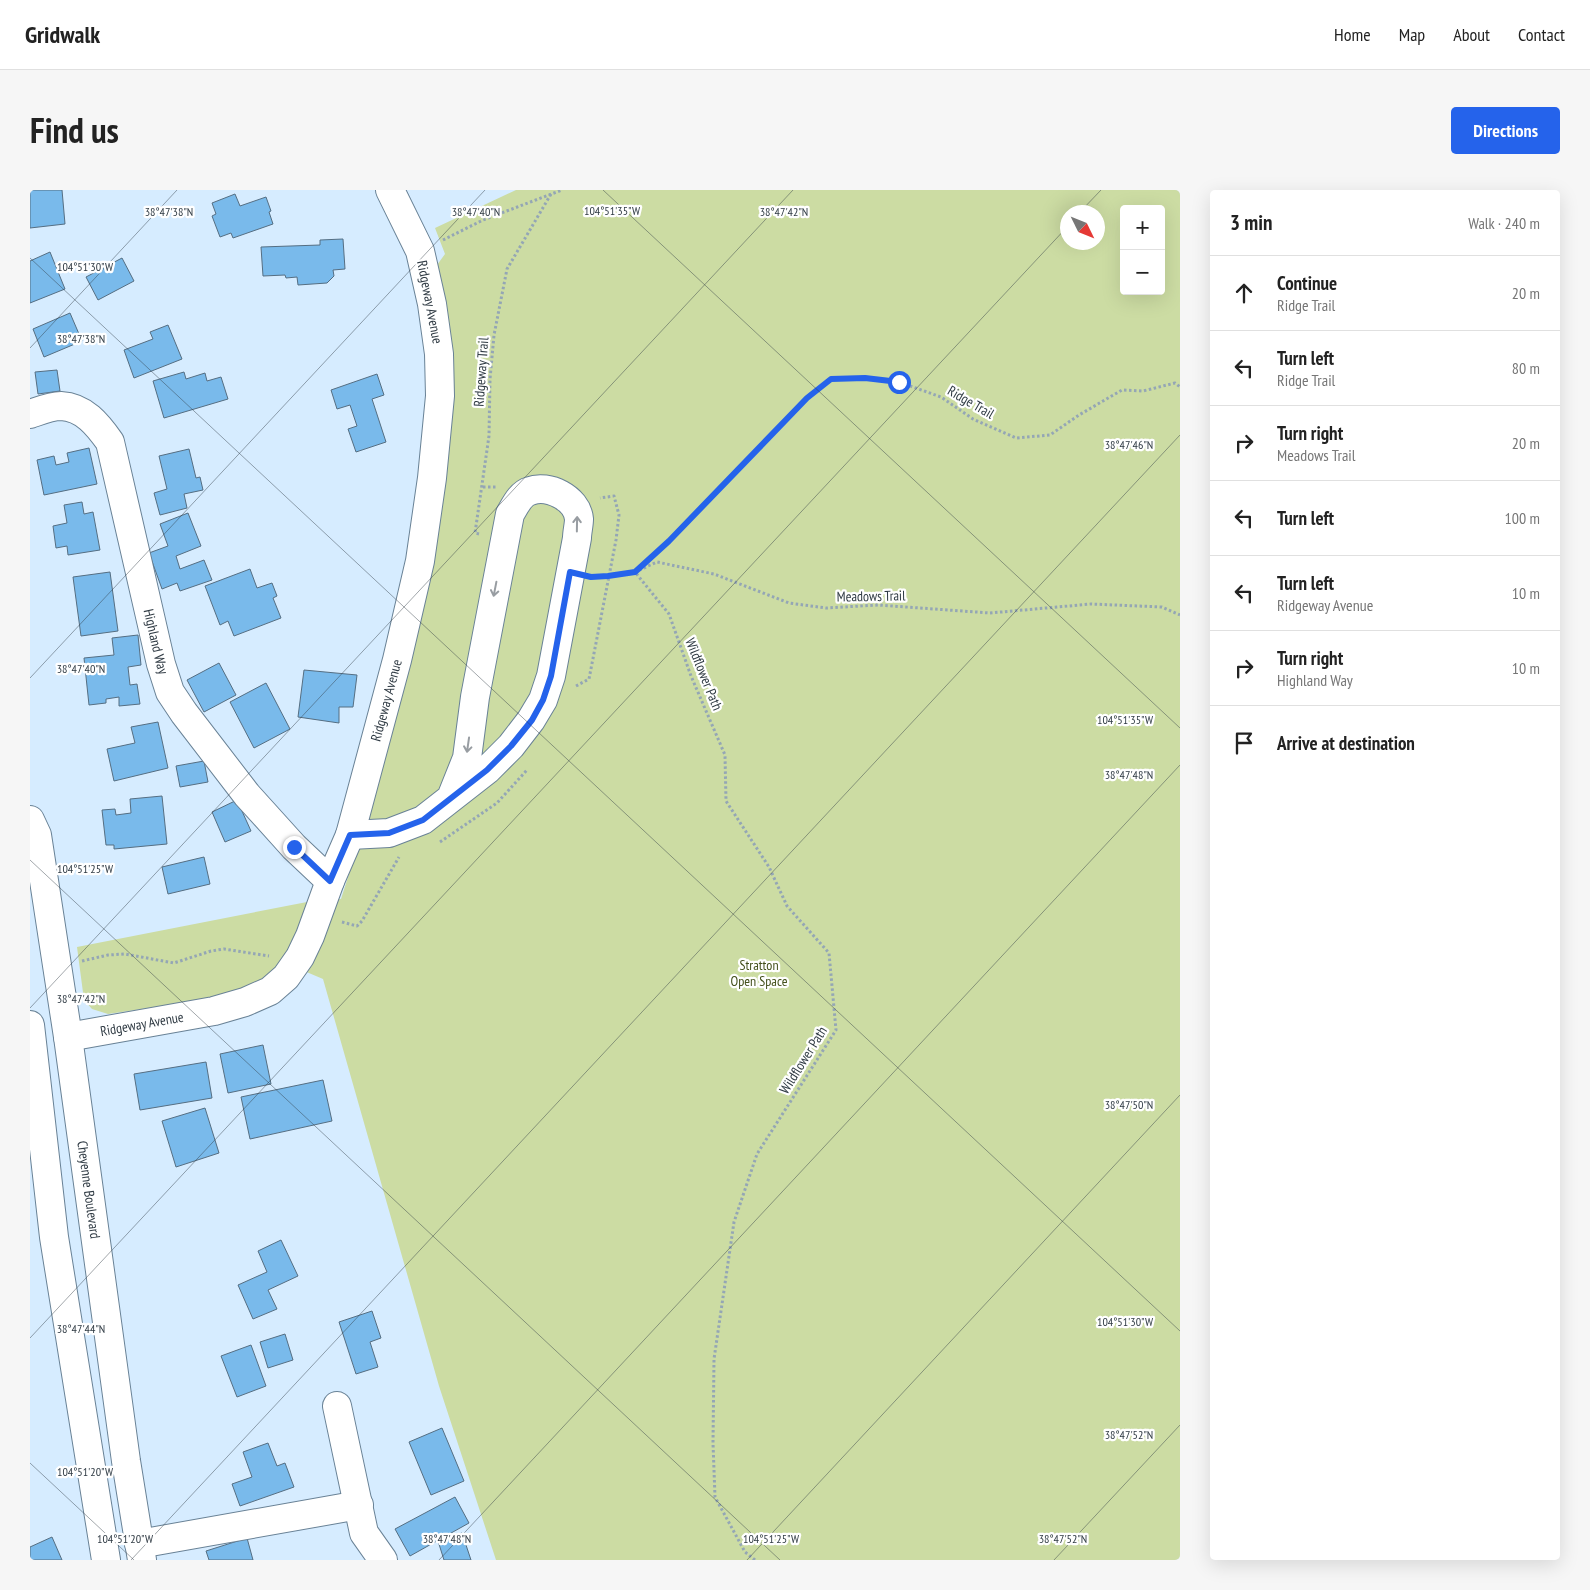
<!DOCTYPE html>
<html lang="en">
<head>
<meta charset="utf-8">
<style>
  :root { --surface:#fff; --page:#f6f6f6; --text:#222; --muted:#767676; --line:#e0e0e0; --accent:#2563eb }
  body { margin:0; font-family:"PT Sans Narrow",sans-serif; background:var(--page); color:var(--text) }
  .controls { position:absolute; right:15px; top:15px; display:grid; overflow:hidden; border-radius:5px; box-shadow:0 5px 20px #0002 }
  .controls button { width:45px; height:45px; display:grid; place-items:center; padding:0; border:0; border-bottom:1px solid var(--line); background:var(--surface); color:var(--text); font:25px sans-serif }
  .compass { position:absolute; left:1030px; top:15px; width:45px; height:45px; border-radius:50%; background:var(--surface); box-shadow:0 5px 20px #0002; rotate:133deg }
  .stop { position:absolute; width:15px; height:15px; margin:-11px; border:4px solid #2563eb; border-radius:50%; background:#fff }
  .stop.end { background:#2563eb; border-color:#fff; box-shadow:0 1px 5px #0008 }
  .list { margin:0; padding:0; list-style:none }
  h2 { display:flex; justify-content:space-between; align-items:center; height:65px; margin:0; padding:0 20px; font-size:21px }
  h2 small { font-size:16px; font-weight:400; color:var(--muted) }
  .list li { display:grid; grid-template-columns:32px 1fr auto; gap:15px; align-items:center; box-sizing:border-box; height:75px; padding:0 20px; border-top:1px solid var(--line) }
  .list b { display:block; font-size:19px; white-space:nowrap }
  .list p { margin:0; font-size:16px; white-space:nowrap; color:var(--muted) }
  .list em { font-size:16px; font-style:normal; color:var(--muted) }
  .icon { flex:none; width:28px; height:28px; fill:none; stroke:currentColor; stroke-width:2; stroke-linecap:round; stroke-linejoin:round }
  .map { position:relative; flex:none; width:1150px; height:1370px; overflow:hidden; border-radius:5px }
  header { display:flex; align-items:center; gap:30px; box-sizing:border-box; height:70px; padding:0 25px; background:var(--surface); border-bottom:1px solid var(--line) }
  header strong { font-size:24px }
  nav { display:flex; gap:28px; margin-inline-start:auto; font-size:18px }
  .intro { display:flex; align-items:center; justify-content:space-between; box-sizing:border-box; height:120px; padding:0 30px }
  h1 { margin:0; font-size:35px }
  .button { padding:12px 22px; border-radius:5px; background:var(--accent); color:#fff; font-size:18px; font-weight:700 }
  main { display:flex; gap:30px; padding:0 30px }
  aside { flex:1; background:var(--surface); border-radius:5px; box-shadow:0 5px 20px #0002 }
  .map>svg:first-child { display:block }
</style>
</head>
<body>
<header>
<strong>Gridwalk</strong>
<nav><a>Home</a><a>Map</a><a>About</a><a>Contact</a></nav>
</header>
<div class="intro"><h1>Find us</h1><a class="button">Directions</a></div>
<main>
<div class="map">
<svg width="1150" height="1370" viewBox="0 0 1150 1370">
  <rect width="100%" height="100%" fill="#d6ecff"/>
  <path fill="#ccdca3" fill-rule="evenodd" d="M486,0H1150V1370H466L409,1196L293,789L253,772L241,784L221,797L200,806L78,824L62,819L54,810L47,757L277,712L311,709L342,612L376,484L408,96L407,75L415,64L405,38ZM1094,19H1131V101H1094ZM1038,22H1068V52H1038Z"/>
  <g fill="#79baeb" stroke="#556e82">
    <polygon points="0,0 32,0 35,34 0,38"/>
    <polygon points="205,4 210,16 236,7 241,21 239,22 243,34 203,48 201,43 190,47 182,26 186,24 182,13"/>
    <polygon points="313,49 315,79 303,80 304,86 297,93 268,95 267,87 256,88 255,85 233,86 231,57 290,55 290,50"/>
    <polygon points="20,62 35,99 0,113 0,71"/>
    <polygon points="92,68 104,91 68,110 56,87"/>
    <polygon points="40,123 52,151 14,167 3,139"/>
    <polygon points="138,135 152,169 104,188 94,160 123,149 120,142"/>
    <polygon points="27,180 30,201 8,204 5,182"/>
    <polygon points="154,182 156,189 175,183 177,191 191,187 198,209 134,228 123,191"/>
    <polygon points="347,184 354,205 342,209 356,252 326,262 318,239 327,236 320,215 307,219 301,200"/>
    <polygon points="59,258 67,294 14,305 7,270 24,266 26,275 39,272 37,263"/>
    <polygon points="159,259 166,288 170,287 173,300 154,304 157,318 130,325 124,303 137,299 129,266"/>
    <polygon points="52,312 54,324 63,322 70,360 38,365 37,356 26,358 23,336 37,333 34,315"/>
    <polygon points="158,323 171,356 146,366 150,379 174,370 182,390 150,401 147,393 132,399 119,363 138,356 130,334"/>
    <polygon points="220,379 227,398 242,393 247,406 243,408 251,428 204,446 198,431 190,435 175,396"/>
    <polygon points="80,382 88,441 51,446 43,387"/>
    <polygon points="108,445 111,475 98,477 100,495 107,494 110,514 89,516 89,507 76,509 76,513 59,515 54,468 84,465 82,448"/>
    <polygon points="189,473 206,505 174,522 157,490"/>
    <polygon points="274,480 327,485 323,517 309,517 309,533 268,527"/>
    <polygon points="236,493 260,539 224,558 200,512"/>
    <polygon points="128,532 138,578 84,591 77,559 105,553 101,537"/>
    <polygon points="174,571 178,592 150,597 146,576"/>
    <polygon points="132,606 137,654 84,659 84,655 76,655 72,620 85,619 86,625 101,623 100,609"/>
    <polygon points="207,610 221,641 195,652 182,622"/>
    <polygon points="174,667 180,694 138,704 132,677"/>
    <polygon points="233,855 241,894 198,903 190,864"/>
    <polygon points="176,872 182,908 110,920 104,884"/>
    <polygon points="293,890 302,931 220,949 211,907"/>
    <polygon points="175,918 189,963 146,977 132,931"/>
    <polygon points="251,1050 268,1086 238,1100 247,1119 223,1129 208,1095 237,1082 228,1061"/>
    <polygon points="342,1121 351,1148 340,1152 348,1177 326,1184 309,1132"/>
    <polygon points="255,1144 263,1170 238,1178 230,1152"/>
    <polygon points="221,1155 236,1196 207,1207 191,1166"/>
    <polygon points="412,1238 434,1291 401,1305 379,1252"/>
    <polygon points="238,1253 247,1276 255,1273 264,1297 210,1316 202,1294 222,1287 213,1262"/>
    <polygon points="425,1307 439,1333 380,1366 365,1339"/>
    <polygon points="432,1343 441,1370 414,1370 408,1351"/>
    <polygon points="22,1347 32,1370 0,1370 0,1357"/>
    <polygon points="217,1348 223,1370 179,1370 176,1361"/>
  </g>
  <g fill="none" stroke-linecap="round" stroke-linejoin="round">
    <g stroke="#698296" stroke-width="30">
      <g id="minor">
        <path id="s1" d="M0,224C9,221 21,216 31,216C54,217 68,235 80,252L131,474L140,502L154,523L217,605L264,657L300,691"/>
        <path id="s2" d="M0,630L7,645L38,847L96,1271L112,1370"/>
        <path d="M320,645L359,643L393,630L457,580L481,556L501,530L513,510L521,486L547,348C547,342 549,335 549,329C547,308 518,294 500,301C490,304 485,316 480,324L445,507L437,568L421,608"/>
        <polyline points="0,835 24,1047 76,1370"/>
        <path id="s3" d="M38,847L184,821L215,812L240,801L256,787L270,767L280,746L300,691L320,645L367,470L390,371L402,288L410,206L409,164L402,114L390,61L360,0"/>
        <polyline points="307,1216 334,1343 353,1370"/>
        <polyline points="109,1354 329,1315"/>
      </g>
    </g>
    <g stroke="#94a6b5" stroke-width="3" stroke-dasharray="2.5 2.5" stroke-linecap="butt">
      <polyline points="413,50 453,30 532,0"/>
      <polyline points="453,297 467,297"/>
      <polyline points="449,344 445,343 459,246 460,189 464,145 477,79 521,4"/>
      <polyline points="565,387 578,387 605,382 627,372 684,384 759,413 796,418 848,415 960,423 1061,414 1132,417 1150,425"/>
      <polyline points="546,496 559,489 586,350 589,325 584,306 570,308"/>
      <polyline points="410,652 467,613 497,580"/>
      <polyline points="312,732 327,736 332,731 369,667"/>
      <polyline points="52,771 78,765 95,764 144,773 181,761 194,759 239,766"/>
      <polyline points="725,1370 715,1362 685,1307 683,1253 684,1169 704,1032 727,964 806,840 799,763 757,716 739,677 696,611 695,565 661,486 639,424 605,382 639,351 777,208 801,189 835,187 869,192 911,207 943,229 986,248 1020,245 1049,225 1092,200 1113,201 1145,193 1150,197"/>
    </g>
    <use href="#minor" stroke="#fff" stroke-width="28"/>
  </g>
  <defs><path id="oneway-shaft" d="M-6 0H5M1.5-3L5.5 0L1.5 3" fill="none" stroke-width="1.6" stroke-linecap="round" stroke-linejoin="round" transform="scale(1.25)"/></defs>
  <g stroke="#989da2">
    <use href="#oneway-shaft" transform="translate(547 334) rotate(-89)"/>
    <use href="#oneway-shaft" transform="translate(465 399) rotate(101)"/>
    <use href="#oneway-shaft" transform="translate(438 555) rotate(98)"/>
  </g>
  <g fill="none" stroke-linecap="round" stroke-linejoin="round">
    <polyline stroke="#2563eb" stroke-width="6" points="264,657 300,691 320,645 359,643 393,630 457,580 481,556 502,530 513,510 521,486 540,382 561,387 578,386 605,382 639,351 777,208 801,189 835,188 869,192"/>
  </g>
  <path fill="none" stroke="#303b44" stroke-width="1" stroke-opacity="0.45" d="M573,0L1150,538M1050,22L1071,0M0,68L1150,1141M0,158L147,0M0,488L455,0M0,670L750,1370M0,818L763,0M0,1148L1038,36M0,1273L104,1370M101,1370L1150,245M409,1370L1150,575M717,1370L1150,905M1024,1370L1150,1235"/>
  <g text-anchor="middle" stroke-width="4.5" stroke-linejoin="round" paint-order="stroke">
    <g font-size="14" fill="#303b44" stroke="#fff">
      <text transform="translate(400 112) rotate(79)" y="5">Ridgeway Avenue</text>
      <text transform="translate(451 182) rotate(-86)" y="5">Ridgeway Trail</text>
      <text transform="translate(941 212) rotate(30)" y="5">Ridge Trail</text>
      <text transform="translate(841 406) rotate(-1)" y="5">Meadows Trail</text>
      <text dy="5" stroke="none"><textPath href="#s1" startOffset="300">Highland Way</textPath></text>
      <text transform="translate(674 484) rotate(68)" y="5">Wildflower Path</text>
      <text dy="5" stroke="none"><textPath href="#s3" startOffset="525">Ridgeway Avenue</textPath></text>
      <text dy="5" stroke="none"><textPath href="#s3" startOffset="75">Ridgeway Avenue</textPath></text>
      <text transform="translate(773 870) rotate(-58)" y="5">Wildflower Path</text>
      <text dy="5" stroke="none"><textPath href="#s2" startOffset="375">Cheyenne Boulevard</textPath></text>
    </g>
    <g font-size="14" fill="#44501c" stroke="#fff">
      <text x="729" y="780">Stratton<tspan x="729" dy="16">Open Space</tspan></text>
    </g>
  </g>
  <g font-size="12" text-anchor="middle" fill="#303b44" stroke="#fff" stroke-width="4.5" stroke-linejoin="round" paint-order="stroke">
    <text x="582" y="25">104°51'35"W</text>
    <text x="139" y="26">38°47'38"N</text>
    <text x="446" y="26">38°47'40"N</text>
    <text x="754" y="26">38°47'42"N</text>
    <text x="55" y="81">104°51'30"W</text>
    <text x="51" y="153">38°47'38"N</text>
    <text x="1099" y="259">38°47'46"N</text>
    <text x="51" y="483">38°47'40"N</text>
    <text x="1095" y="534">104°51'35"W</text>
    <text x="1099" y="589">38°47'48"N</text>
    <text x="55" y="683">104°51'25"W</text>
    <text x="51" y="813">38°47'42"N</text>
    <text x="1099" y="919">38°47'50"N</text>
    <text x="1095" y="1136">104°51'30"W</text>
    <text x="51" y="1143">38°47'44"N</text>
    <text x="1099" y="1249">38°47'52"N</text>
    <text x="55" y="1286">104°51'20"W</text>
    <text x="417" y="1353">38°47'48"N</text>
    <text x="1033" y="1353">38°47'52"N</text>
    <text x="95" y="1353">104°51'20"W</text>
    <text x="741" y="1353">104°51'25"W</text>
  </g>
</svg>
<div class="controls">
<button>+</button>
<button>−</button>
</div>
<svg class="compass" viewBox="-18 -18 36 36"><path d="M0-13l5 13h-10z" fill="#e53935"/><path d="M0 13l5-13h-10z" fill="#767676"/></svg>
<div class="stop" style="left:869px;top:192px"></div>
<div class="stop end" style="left:264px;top:657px"></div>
</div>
<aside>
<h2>3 min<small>Walk · 240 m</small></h2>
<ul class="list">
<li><svg class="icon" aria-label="ahead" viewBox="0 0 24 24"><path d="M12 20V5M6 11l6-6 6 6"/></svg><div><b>Continue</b><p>Ridge Trail</p></div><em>20 m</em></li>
<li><svg class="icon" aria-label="left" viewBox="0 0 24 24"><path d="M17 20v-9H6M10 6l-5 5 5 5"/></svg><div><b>Turn left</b><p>Ridge Trail</p></div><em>80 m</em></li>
<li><svg class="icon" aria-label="right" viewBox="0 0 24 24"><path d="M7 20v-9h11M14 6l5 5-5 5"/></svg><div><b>Turn right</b><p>Meadows Trail</p></div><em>20 m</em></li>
<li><svg class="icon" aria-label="left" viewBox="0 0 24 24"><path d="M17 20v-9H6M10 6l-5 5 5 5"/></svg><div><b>Turn left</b></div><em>100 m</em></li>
<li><svg class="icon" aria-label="left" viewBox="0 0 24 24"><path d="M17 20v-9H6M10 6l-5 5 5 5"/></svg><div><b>Turn left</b><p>Ridgeway Avenue</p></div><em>10 m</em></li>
<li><svg class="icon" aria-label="right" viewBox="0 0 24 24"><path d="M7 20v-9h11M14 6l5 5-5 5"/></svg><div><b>Turn right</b><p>Highland Way</p></div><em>10 m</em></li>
<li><svg class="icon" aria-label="arrive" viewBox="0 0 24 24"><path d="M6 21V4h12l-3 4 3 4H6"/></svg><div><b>Arrive at destination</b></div></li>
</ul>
</aside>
</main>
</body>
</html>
